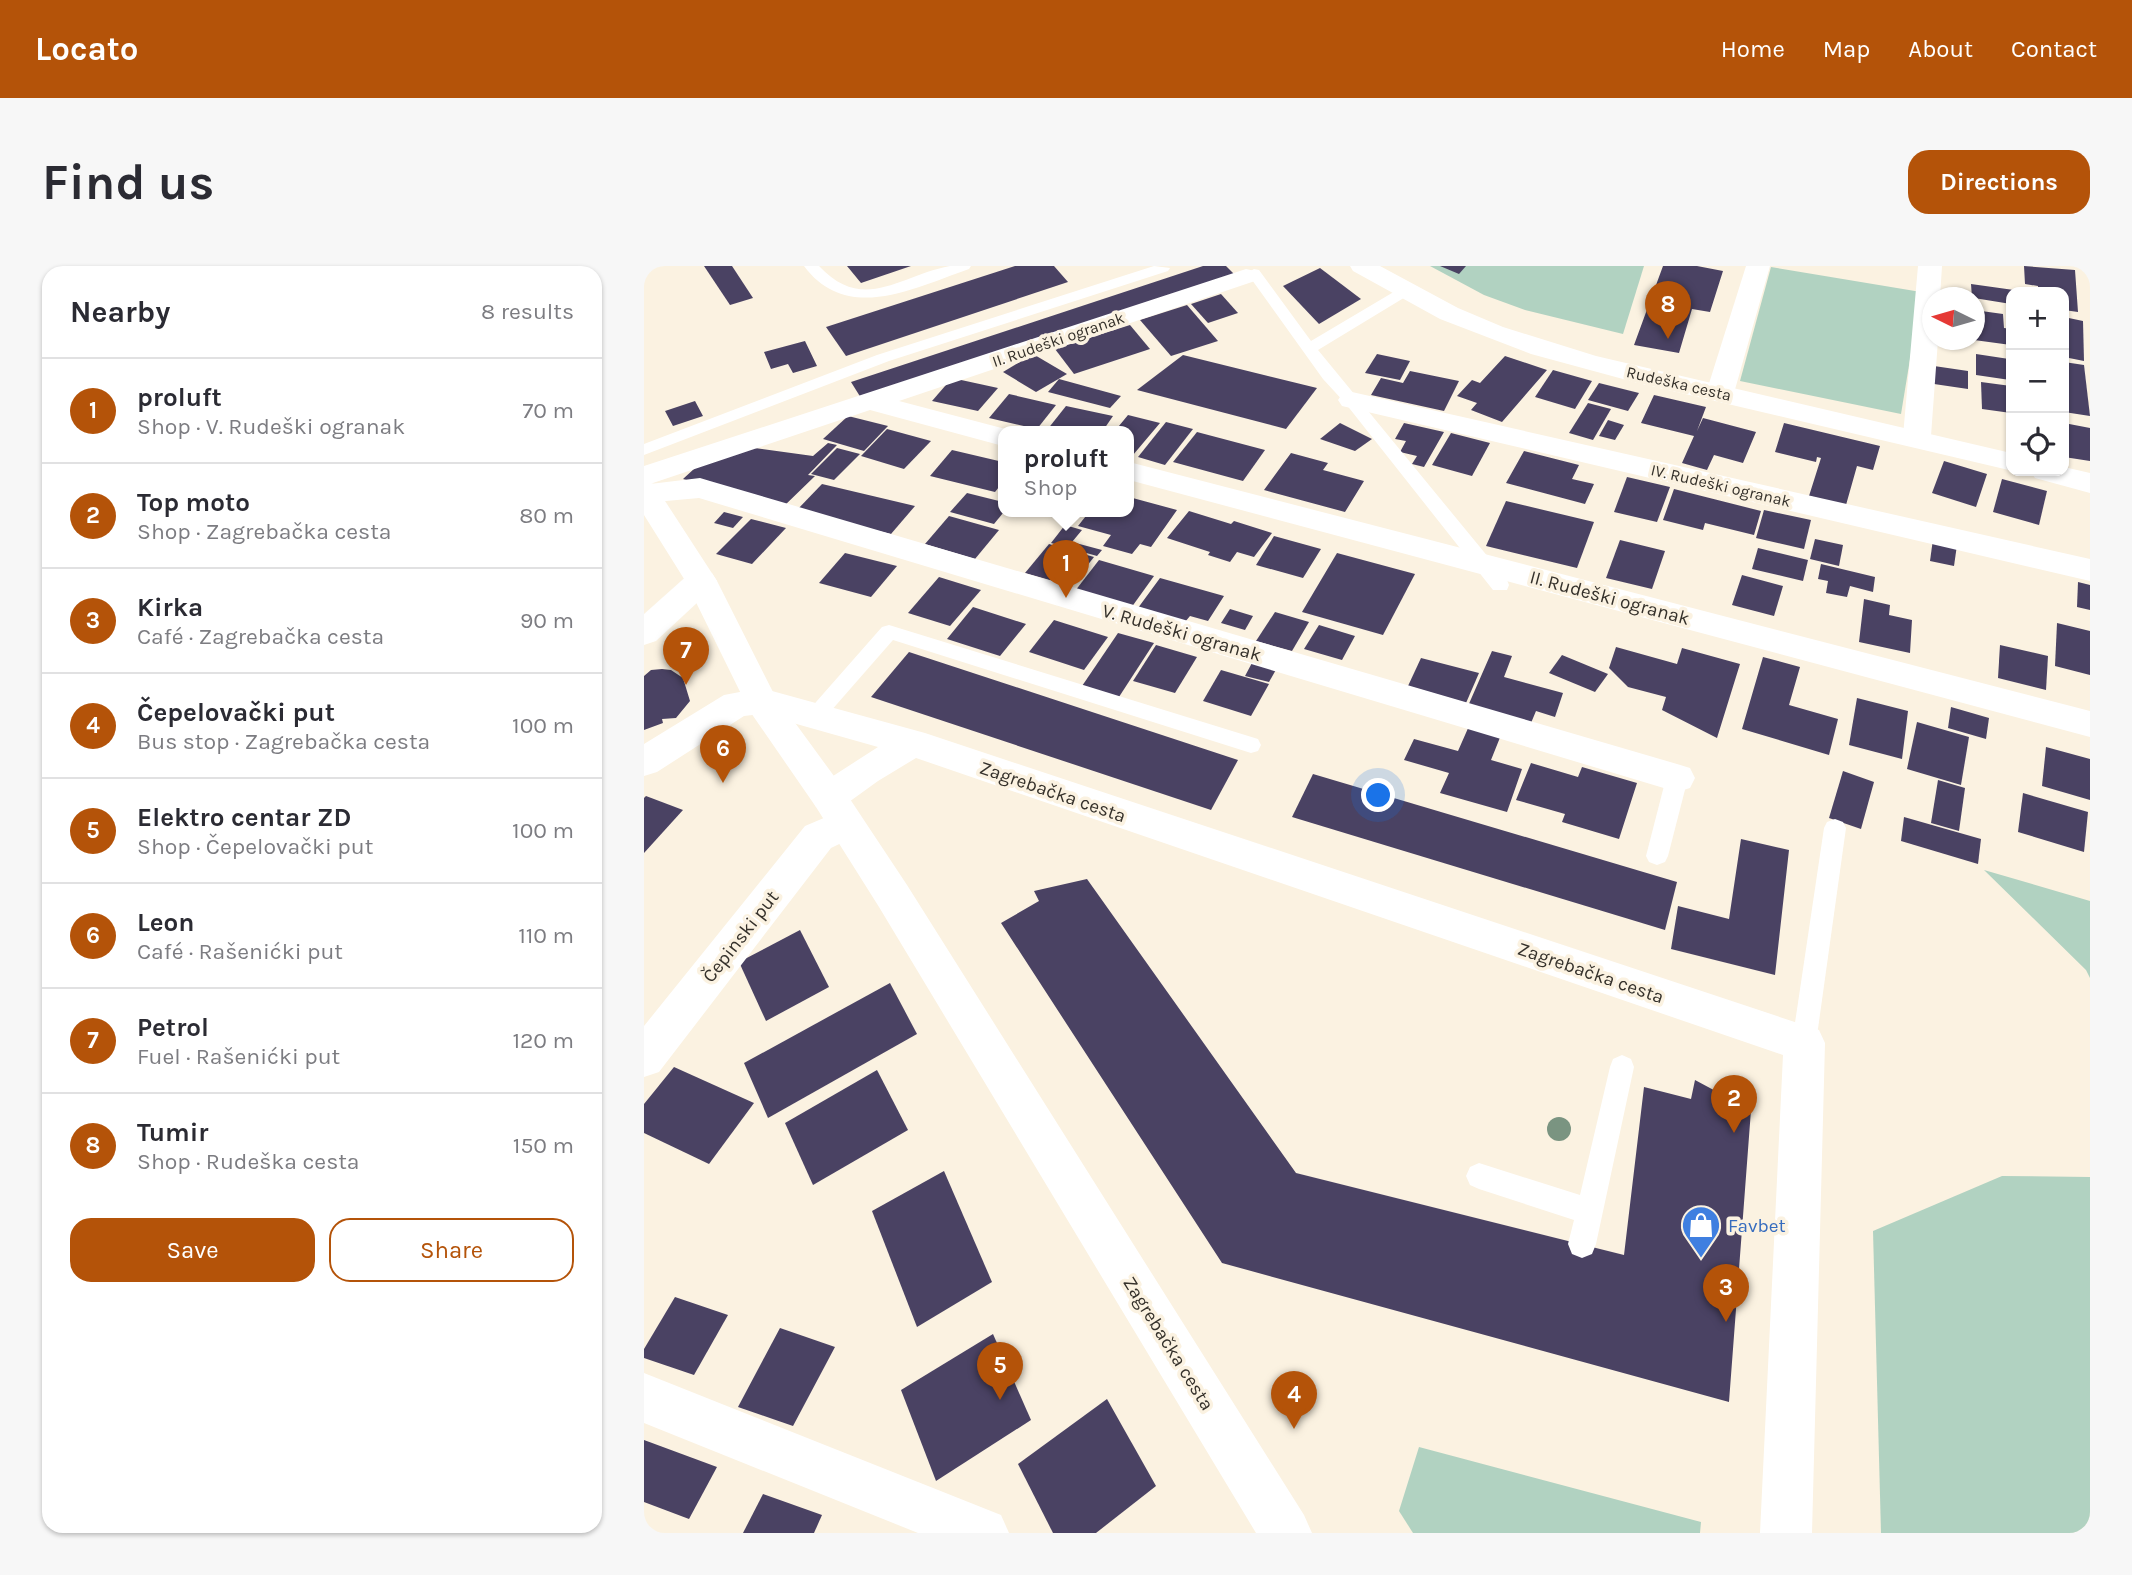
<!DOCTYPE html>
<html lang="en">
<head>
<meta charset="utf-8">
<style>
  :root { --surface:#fff; --page:#f7f7f7; --text:#2b2b33; --muted:#7c7c81; --line:#e1e1e2; --accent:#b45309 }
  body { margin:0; font-family:Karla,sans-serif; background:var(--page); color:var(--text) }
  .controls { position:absolute; right:21px; top:21px; display:grid; overflow:hidden; border-radius:14px; box-shadow:0 2px 5px #0004 }
  .controls button { width:63px; height:63px; display:grid; place-items:center; padding:0; border:0; border-bottom:2px solid var(--line); background:var(--surface); color:var(--text); font:35px sans-serif }
  .compass { position:absolute; left:1278px; top:21px; width:63px; height:63px; border-radius:50%; background:var(--surface); box-shadow:0 2px 5px #0004; rotate:275deg }
  .you { position:absolute; left:735px; top:530px; width:24px; height:24px; margin:-18px; border:5px solid #fff; border-radius:50%; background:#1a73e8; box-shadow:0 0 0 10px #1a73e833 }
  .badge { display:grid; place-items:center; width:46px; height:46px; border-radius:50%; background:var(--accent); color:#fff; font-size:23px; font-weight:700 }
  .pin { position:absolute; translate:-50% -58px; filter:drop-shadow(0 2px 4px #0008) }
  .pin::after { content:''; position:absolute; top:37px; width:24px; height:21px; background:inherit; clip-path:polygon(0 0,100% 0,50% 100%) }
  .popup { position:absolute; left:354px; top:160px; width:136px; height:91px; box-sizing:border-box; display:grid; place-content:center; border-radius:14px; background:var(--surface); filter:drop-shadow(0 2px 5px #0005); font-size:23px; white-space:nowrap; color:var(--muted) }
  .popup b { font-size:26px; color:var(--text) }
  .popup::after { content:''; position:absolute; left:50%; top:100%; margin-left:-14px; border:14px solid transparent; border-top-color:var(--surface) }
  .list { margin:0; padding:0; list-style:none }
  h2 { display:flex; justify-content:space-between; align-items:center; height:91px; margin:0; padding:0 28px; font-size:30px }
  h2 small { font-size:23px; font-weight:400; color:var(--muted) }
  .list li { display:grid; grid-template-columns:46px 1fr auto; gap:21px; align-items:center; box-sizing:border-box; height:105px; padding:0 28px; border-top:2px solid var(--line) }
  .list b { display:block; font-size:26px; white-space:nowrap }
  .list p { margin:0; font-size:23px; white-space:nowrap; color:var(--muted) }
  .list em { font-size:23px; font-style:normal; color:var(--muted) }
  .actions { display:flex; gap:14px; padding:21px 28px }
  .actions a { flex:1; padding:16px 0; border:2px solid var(--accent); border-radius:21px; text-align:center; font-size:24px; color:var(--accent) }
  .actions .main { background:var(--accent); color:#fff }
  .icon { flex:none; width:38px; height:38px; fill:none; stroke:currentColor; stroke-width:2; stroke-linecap:round; stroke-linejoin:round }
  .map { position:relative; flex:none; width:1446px; height:1267px; overflow:hidden; border-radius:21px }
  header { display:flex; align-items:center; gap:42px; box-sizing:border-box; height:98px; padding:0 35px; background:var(--accent); color:#fff }
  header strong { font-size:33px }
  nav { display:flex; gap:38px; margin-inline-start:auto; font-size:24px }
  .intro { display:flex; align-items:center; justify-content:space-between; box-sizing:border-box; height:168px; padding:0 42px }
  h1 { margin:0; font-size:49px }
  .button { padding:18px 32px; border-radius:21px; background:var(--accent); color:#fff; font-size:24px; font-weight:700 }
  main { display:flex; gap:42px; padding:0 42px }
  aside { flex:1; background:var(--surface); border-radius:21px; box-shadow:0 2px 5px #0004 }
  .map>svg:first-child { display:block }
</style>
</head>
<body>
<header>
<strong>Locato</strong>
<nav><a>Home</a><a>Map</a><a>About</a><a>Contact</a></nav>
</header>
<div class="intro"><h1>Find us</h1><a class="button">Directions</a></div>
<main>
<aside>
<h2>Nearby<small>8 results</small></h2>
<ul class="list">
<li><span class="badge">1</span><div><b>proluft</b><p>Shop · V. Rudeški ogranak</p></div><em>70 m</em></li>
<li><span class="badge">2</span><div><b>Top moto</b><p>Shop · Zagrebačka cesta</p></div><em>80 m</em></li>
<li><span class="badge">3</span><div><b>Kirka</b><p>Café · Zagrebačka cesta</p></div><em>90 m</em></li>
<li><span class="badge">4</span><div><b>Čepelovački put</b><p>Bus stop · Zagrebačka cesta</p></div><em>100 m</em></li>
<li><span class="badge">5</span><div><b>Elektro centar ZD</b><p>Shop · Čepelovački put</p></div><em>100 m</em></li>
<li><span class="badge">6</span><div><b>Leon</b><p>Café · Rašenićki put</p></div><em>110 m</em></li>
<li><span class="badge">7</span><div><b>Petrol</b><p>Fuel · Rašenićki put</p></div><em>120 m</em></li>
<li><span class="badge">8</span><div><b>Tumir</b><p>Shop · Rudeška cesta</p></div><em>150 m</em></li>
</ul>
<div class="actions"><a class="main">Save</a><a>Share</a></div>
</aside>
<div class="map">
<svg width="1446" height="1267" viewBox="0 0 1446 1267">
  <rect width="100%" height="100%" fill="#fbf2e1"/>
  <g fill="#b1d2c1">
    <polygon points="786,0 1000,0 979,68 881,44 840,29"/>
    <polygon points="1127,1 1277,26 1257,148 1096,115"/>
    <polygon points="1340,604 1446,635 1446,712 1442,704"/>
    <polygon points="1358,910 1446,911 1446,1267 1237,1267 1229,965"/>
    <polygon points="775,1181 1057,1256 1056,1267 769,1267 755,1245"/>
  </g>
  <g fill="#4a4263">
    <polygon points="60,0 88,0 109,32 86,39"/>
    <polygon points="203,0 267,0 217,17"/>
    <polygon points="371,0 410,0 424,16 202,90 182,61"/>
    <polygon points="559,0 582,0 590,8 217,132 207,116"/>
    <polygon points="796,0 822,0 815,8"/>
    <polygon points="1019,0 1053,0 1079,5 1066,46 1048,43 1035,87 990,79"/>
    <polygon points="1380,0 1431,4 1434,46 1420,44 1420,26 1394,26 1394,20 1381,18"/>
    <polygon points="676,2 717,33 675,58 639,20"/>
    <polygon points="1327,18 1377,25 1376,26 1367,26 1367,38 1330,32 1328,32"/>
    <polygon points="577,28 594,47 564,57 547,38"/>
    <polygon points="543,39 574,75 527,90 496,54"/>
    <polygon points="1330,44 1359,48 1360,62 1367,63 1367,79 1330,74"/>
    <polygon points="1420,51 1439,55 1440,95 1420,91"/>
    <polygon points="486,59 506,83 430,108 411,83"/>
    <polygon points="161,75 173,100 149,107 144,98 127,103 120,86"/>
    <polygon points="389,88 423,108 392,126 359,106"/>
    <polygon points="733,88 766,95 756,114 721,107"/>
    <polygon points="1332,88 1365,93 1366,114 1332,109"/>
    <polygon points="539,89 673,122 642,163 493,124"/>
    <polygon points="861,90 903,104 858,156 827,144 833,137 813,130 828,114 836,117"/>
    <polygon points="1420,96 1440,99 1446,150 1420,146"/>
    <polygon points="1290,100 1324,105 1324,123 1290,118"/>
    <polygon points="909,104 948,115 931,143 891,131"/>
    <polygon points="766,105 815,115 800,145 727,129 737,112 759,117"/>
    <polygon points="308,112 354,122 334,145 288,135"/>
    <polygon points="415,113 477,130 466,142 404,126"/>
    <polygon points="1337,116 1367,120 1367,147 1338,143"/>
    <polygon points="955,117 995,127 984,145 944,134"/>
    <polygon points="365,128 412,139 393,163 345,152"/>
    <polygon points="1010,129 1062,141 1053,165 1059,152 1112,166 1099,197 1070,189 1063,204 1038,197 1050,170 997,157"/>
    <polygon points="51,135 59,150 29,160 21,145"/>
    <polygon points="944,137 967,143 949,174 925,167"/>
    <polygon points="422,140 469,150 458,166 403,164"/>
    <polygon points="484,149 516,157 489,189 485,188 485,166 470,166"/>
    <polygon points="204,150 244,160 220,185 179,173"/>
    <polygon points="964,154 980,159 971,174 955,170"/>
    <polygon points="522,156 549,163 521,199 494,191"/>
    <polygon points="696,157 728,173 711,185 676,173"/>
    <polygon points="760,157 800,166 780,201 768,198 773,190 756,186 762,175 751,173"/>
    <polygon points="1140,157 1236,180 1229,204 1213,200 1202,239 1165,230 1177,192 1173,191 1172,196 1131,186"/>
    <polygon points="1420,157 1446,162 1446,195 1420,191"/>
    <polygon points="243,163 287,175 260,203 217,190"/>
    <polygon points="553,166 621,184 599,215 529,196"/>
    <polygon points="807,167 846,177 828,210 788,199"/>
    <polygon points="184,177 193,179 164,209 171,210 137,243 39,213 63,191 103,181 169,190"/>
    <polygon points="193,182 216,188 190,214 167,208"/>
    <polygon points="308,184 359,196 359,216 351,226 286,210"/>
    <polygon points="880,185 935,199 928,213 950,218 941,238 862,217"/>
    <polygon points="647,187 684,197 679,204 720,215 701,246 620,224"/>
    <polygon points="1300,195 1343,208 1332,241 1288,227"/>
    <polygon points="983,211 1026,221 1013,256 970,246"/>
    <polygon points="1358,213 1403,225 1395,259 1349,246"/>
    <polygon points="178,218 271,240 247,268 152,245"/>
    <polygon points="1030,223 1117,245 1110,269 1061,257 1059,264 1019,254"/>
    <polygon points="323,227 359,236 359,247 350,258 306,246"/>
    <polygon points="485,231 533,244 507,281 496,278 488,288 459,280 467,269 434,260 445,246 485,246"/>
    <polygon points="862,235 950,256 933,302 842,280"/>
    <polygon points="1120,244 1167,254 1160,283 1112,272"/>
    <polygon points="545,245 587,258 590,255 628,267 610,291 593,286 586,296 564,289 566,286 523,272"/>
    <polygon points="80,246 99,251 89,262 70,257"/>
    <polygon points="305,250 355,264 331,293 281,278"/>
    <polygon points="107,253 142,262 108,298 72,288"/>
    <polygon points="421,259 438,264 428,276 458,284 453,290 407,277"/>
    <polygon points="630,270 677,283 659,312 612,299"/>
    <polygon points="1171,273 1199,279 1195,300 1166,293"/>
    <polygon points="1289,273 1313,279 1310,300 1286,295"/>
    <polygon points="976,274 1021,285 1008,323 962,312"/>
    <polygon points="405,278 450,291 427,320 381,307"/>
    <polygon points="1114,282 1164,294 1159,315 1108,303"/>
    <polygon points="201,287 253,300 227,331 175,317"/>
    <polygon points="693,287 771,308 739,369 658,346"/>
    <polygon points="455,294 510,310 487,342 431,325"/>
    <polygon points="1177,298 1231,311 1229,326 1206,320 1203,331 1182,327 1184,315 1174,313"/>
    <polygon points="1098,309 1139,320 1130,350 1088,339"/>
    <polygon points="295,311 337,324 306,360 264,347"/>
    <polygon points="516,312 580,330 564,355 546,350 541,356 494,342"/>
    <polygon points="1434,316 1446,319 1446,344 1433,341"/>
    <polygon points="1220,333 1246,339 1245,349 1268,354 1266,387 1215,376"/>
    <polygon points="329,341 382,358 356,390 303,373"/>
    <polygon points="586,343 609,350 601,364 577,357"/>
    <polygon points="631,346 665,356 648,385 612,375"/>
    <polygon points="410,354 464,371 440,404 385,386"/>
    <polygon points="1413,357 1446,365 1446,409 1411,400"/>
    <polygon points="675,359 711,370 698,394 660,383"/>
    <polygon points="474,367 510,377 473,434 436,423"/>
    <polygon points="512,379 553,391 531,427 489,415"/>
    <polygon points="1356,379 1404,390 1402,424 1354,412"/>
    <polygon points="972,381 1033,398 1038,382 1096,398 1073,472 1018,444 1022,431 984,421 965,402"/>
    <polygon points="848,385 868,390 860,411 919,427 911,451 892,445 887,457 824,440"/>
    <polygon points="265,386 594,494 567,544 227,431"/>
    <polygon points="918,389 964,408 951,426 905,407"/>
    <polygon points="1119,391 1156,401 1145,439 1194,453 1185,489 1098,463"/>
    <polygon points="777,392 835,407 822,437 764,420"/>
    <polygon points="609,395 633,402 625,416 601,410"/>
    <polygon points="18,403 27,404 39,412 46,435 32,452 18,453 19,457 0,464 0,410 7,404"/>
    <polygon points="577,404 625,418 607,450 559,435"/>
    <polygon points="1213,432 1264,445 1258,493 1205,479"/>
    <polygon points="1307,441 1345,452 1342,473 1304,462"/>
    <polygon points="1273,456 1325,471 1317,519 1263,503"/>
    <polygon points="825,460 857,469 847,494 878,503 863,546 796,527 805,507 760,494 770,473 814,485"/>
    <polygon points="1402,481 1446,493 1446,534 1398,520"/>
    <polygon points="887,497 934,511 938,501 993,517 975,573 918,556 921,548 872,534"/>
    <polygon points="1199,505 1230,516 1217,563 1185,552"/>
    <polygon points="669,508 1033,616 1021,664 648,551"/>
    <polygon points="1294,514 1321,522 1315,565 1287,557"/>
    <polygon points="1379,527 1444,546 1440,586 1374,566"/>
    <polygon points="2,530 39,544 0,587 0,532"/>
    <polygon points="1260,551 1337,573 1334,598 1257,575"/>
    <polygon points="1097,573 1145,584 1131,709 1027,683 1034,640 1085,653"/>
    <polygon points="443,613 652,907 980,989 1000,821 1047,833 1051,814 1107,844 1085,1136 578,997 357,657 395,635 390,625"/>
    <polygon points="156,664 185,721 122,755 95,696"/>
    <polygon points="246,717 273,768 124,852 100,797"/>
    <polygon points="30,801 110,837 65,898 0,867 0,838"/>
    <polygon points="233,804 264,864 169,919 141,857"/>
    <polygon points="300,905 348,1016 273,1061 228,945"/>
    <polygon points="31,1031 84,1049 50,1109 0,1092 0,1083"/>
    <polygon points="136,1062 191,1081 149,1160 94,1141"/>
    <polygon points="349,1068 387,1154 292,1215 257,1124"/>
    <polygon points="463,1133 512,1220 452,1267 409,1267 374,1198"/>
    <polygon points="0,1174 73,1201 45,1253 0,1236"/>
    <polygon points="119,1228 178,1249 170,1267 99,1267"/>
  </g>
  <g fill="none" stroke-linecap="round" stroke-linejoin="round">
    <g fill="#fff" fill-rule="evenodd">
      <path d="M160,0H175C220,48 256,9 306,0C312,0 320,0 327,0L325,3C270,22 203,58 160,0Z"/>
      <polygon points="510,0 526,2 524,5 245,95 0,189 0,178 233,89"/>
      <polygon points="610,3 615,4 667,75 753,24 763,24 765,27 763,30 674,84 863,314 865,319 863,324 849,324 702,138 679,113 603,7"/>
      <polygon points="245,359 614,473 617,479 614,485 607,487 249,374 179,454 172,457 165,454 162,449 165,444 238,361"/>
      <polygon points="1033,504 1040,506 1044,512 1024,590 1021,596 1013,599 1005,596 1002,590 1022,512 1026,506"/>
      <polygon points="1191,553 1199,556 1202,562 1172,777 1169,785 1160,788 1151,785 1148,777 1180,562 1183,556"/>
      <polygon points="978,789 987,793 990,801 952,978 948,988 938,992 928,988 924,978 930,954 835,923 826,919 822,910 826,901 835,897 936,929 966,801 969,793"/>
    </g>
    <g fill="#fff" fill-rule="evenodd">
      <polygon points="1102,0 1126,0 1090,127 1086,133 1076,135 1066,133 1062,127"/>
      <polygon points="1274,0 1298,0 1296,32 1288,32 1288,74 1294,74 1287,170 1283,176 1273,179 1263,176 1259,170"/>
      <polygon points="602,3 611,5 614,10 611,15 255,135 369,165 359,166 359,180 226,144 6,218 56,212 66,215 1033,498 1046,502 1051,512 1046,522 1033,526 55,232 0,237 0,200"/>
      <polygon points="708,126 1446,293 1446,315 698,140 694,134 698,128"/>
      <polygon points="485,196 1446,445 1446,471 485,214"/>
      <polygon points="57,304 68,307 73,315 68,323 12,375 0,379 0,348 46,307"/>
      <polygon points="117,422 281,467 1175,764 1181,777 1168,1267 1116,1267 1139,789 272,492 234,515 198,541 185,545 172,541 167,531 172,521 234,481 117,448 100,450 13,506 0,510 0,478 80,429"/>
      <polygon points="201,543 214,547 219,558 214,569 187,582 15,806 0,811 0,760 161,560"/>
      <polygon points="0,1107 357,1249 365,1267 274,1267 0,1157"/>
    </g>
    <g fill="#fff" fill-rule="evenodd">
      <polygon points="706,0 736,0 814,42 859,61 952,90 1367,187 1369,205 990,116 887,88 796,53 709,5"/>
      <polygon points="1420,201 1446,207 1446,227 1391,212 1386,205 1420,205"/>
      <polygon points="0,215 10,218 73,315 130,428 198,521 263,619 660,1249 668,1267 612,1267 235,641 172,541 105,444 42,316 0,249"/>
    </g>
  </g>
  <circle fill="#7a9481" cx="915" cy="863" r="12"/>
  <defs>
    <g id="shop-pin" transform="scale(2.0125)"><path d="M0 17L-7.5 6A9.5 9.5 0 1 1 7.5 6Z" fill="#3f7fe0" stroke="#fbf2e1"/><path d="M-5-2.5h2.3a2.7 3.5 0 0 1 5.4 0H5L5.5 6h-11ZM-1.5-2.5h3a1.5 2.3 0 0 0-3 0Z" fill="#fff"/></g>
  </defs>
  <g fill-rule="evenodd">
    <use href="#shop-pin" x="1057" y="959"/>
  </g>
  <g text-anchor="middle" stroke-width="7" stroke-linejoin="round" paint-order="stroke">
    <g font-size="16" fill="#35312b" stroke="#fbf2e1">
      <text transform="translate(414 73) rotate(-19)" y="6">II. Rudeški ogranak</text>
      <text transform="translate(1035 117) rotate(13)" y="6">Rudeška cesta</text>
      <text transform="translate(1077 219) rotate(13)" y="6">IV. Rudeški ogranak</text>
    </g>
    <g font-size="19" fill="#35312b" stroke="#fbf2e1">
      <text transform="translate(966 331) rotate(15)" y="7">II. Rudeški ogranak</text>
      <text transform="translate(538 366) rotate(16)" y="7">V. Rudeški ogranak</text>
      <text transform="translate(409 525) rotate(19)" y="7">Zagrebačka cesta</text>
      <text transform="translate(96 670) rotate(-52)" y="7">Čepinski put</text>
      <text transform="translate(947 706) rotate(19)" y="7">Zagrebačka cesta</text>
      <text transform="translate(525 1077) rotate(58)" y="7">Zagrebačka cesta</text>
    </g>
    <g font-size="19" fill="#366cbe" stroke="#fbf2e1" text-anchor="start">
      <text x="1084" y="966">Favbet</text>
    </g>
  </g>
</svg>
<div class="controls">
<button>+</button>
<button>−</button>
<button><svg class="icon" aria-label="locate" viewBox="0 0 24 24"><circle cx="12" cy="12" r="6"/><path d="M12 2v4M12 18v4M2 12h4M18 12h4"/></svg></button>
</div>
<svg class="compass" viewBox="-18 -18 36 36"><path d="M0-13l5 13h-10z" fill="#e53935"/><path d="M0 13l5-13h-10z" fill="#7c7c81"/></svg>
<div class="you"></div>
<div class="pin badge" style="left:422px;top:332px">1</div>
<div class="popup"><b>proluft</b>Shop</div>
<div class="pin badge" style="left:1090px;top:867px">2</div>
<div class="pin badge" style="left:1082px;top:1056px">3</div>
<div class="pin badge" style="left:650px;top:1163px">4</div>
<div class="pin badge" style="left:356px;top:1134px">5</div>
<div class="pin badge" style="left:79px;top:517px">6</div>
<div class="pin badge" style="left:42px;top:419px">7</div>
<div class="pin badge" style="left:1024px;top:73px">8</div>
</div>
</main>
</body>
</html>
